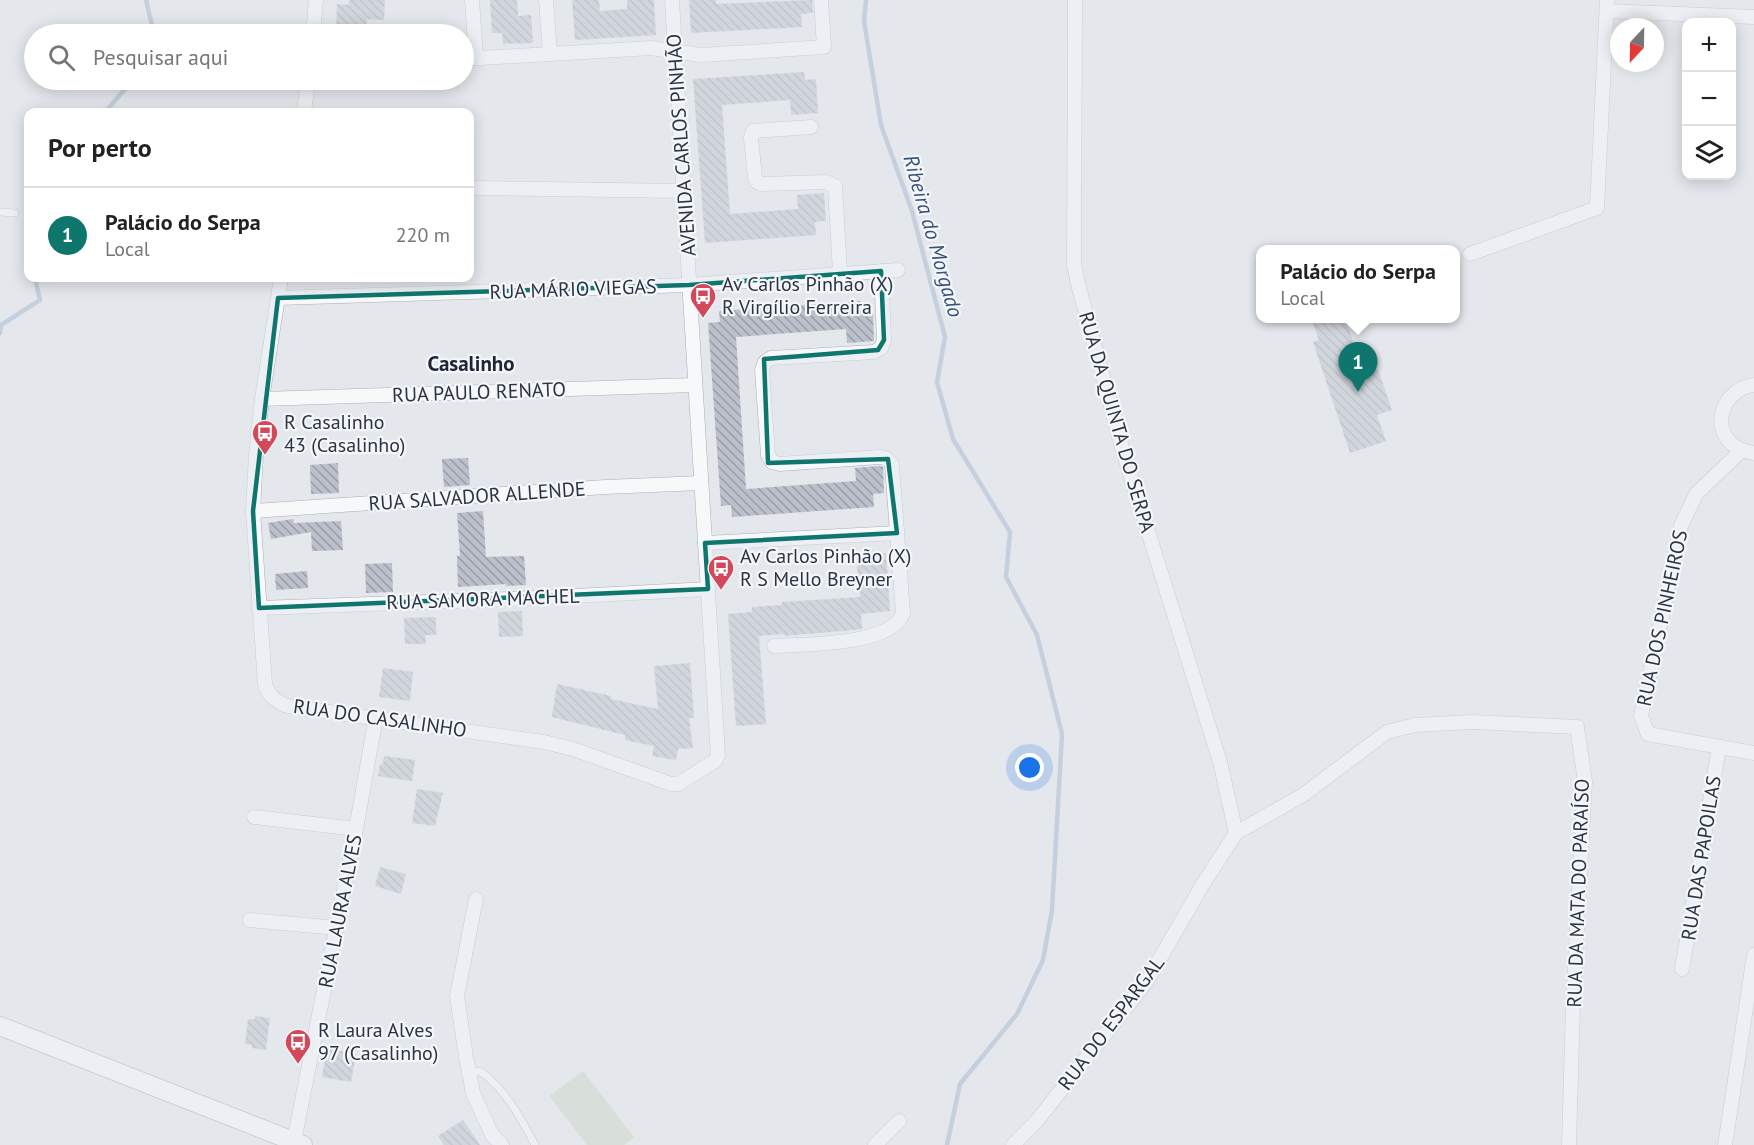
<!DOCTYPE html>
<html lang="pt">
<head>
<meta charset="utf-8">
<style>
  :root { --surface:#fff; --page:#f2f2f2; --text:#222; --muted:#767676; --line:#e0e0e0; --accent:#0f766e }
  body { margin:0; font-family:"PT Sans",sans-serif; background:var(--page); color:var(--text) }
  .controls { position:absolute; right:18px; top:18px; display:grid; overflow:hidden; border-radius:12px; box-shadow:0 3px 15px #0003 }
  .controls button { width:54px; height:54px; display:grid; place-items:center; padding:0; border:0; border-bottom:2px solid var(--line); background:var(--surface); color:var(--text); font:30px sans-serif }
  .compass { position:absolute; left:1610px; top:18px; width:54px; height:54px; border-radius:50%; background:var(--surface); box-shadow:0 3px 15px #0003; rotate:202deg }
  .you { position:absolute; left:1030px; top:768px; width:21px; height:21px; margin:-15px; border:4px solid #fff; border-radius:50%; background:#1a73e8; box-shadow:0 0 0 9px #1a73e833 }
  .badge { display:grid; place-items:center; width:39px; height:39px; border-radius:50%; background:var(--accent); color:#fff; font-size:20px; font-weight:700 }
  .pin { position:absolute; translate:-50% -50px; filter:drop-shadow(0 2px 3px #0008) }
  .pin::after { content:''; position:absolute; top:32px; width:21px; height:18px; background:inherit; clip-path:polygon(0 0,100% 0,50% 100%) }
  .popup { position:absolute; left:1256px; top:245px; width:204px; height:78px; box-sizing:border-box; display:grid; place-content:center; border-radius:12px; background:var(--surface); filter:drop-shadow(0 2px 4px #0005); font-size:20px; white-space:nowrap; color:var(--muted) }
  .popup b { font-size:22px; color:var(--text) }
  .popup::after { content:''; position:absolute; left:50%; top:100%; margin-left:-12px; border:12px solid transparent; border-top-color:var(--surface) }
  .list { margin:0; padding:0; list-style:none }
  h2 { display:flex; justify-content:space-between; align-items:center; height:78px; margin:0; padding:0 24px; font-size:26px }
  h2 small { font-size:20px; font-weight:400; color:var(--muted) }
  .list li { display:grid; grid-template-columns:39px 1fr auto; gap:18px; align-items:center; box-sizing:border-box; height:96px; padding:0 24px; border-top:2px solid var(--line) }
  .list b { display:block; font-size:22px; white-space:nowrap }
  .list p { margin:0; font-size:20px; white-space:nowrap; color:var(--muted) }
  .list em { font-size:20px; font-style:normal; color:var(--muted) }
  .icon { flex:none; width:33px; height:33px; fill:none; stroke:currentColor; stroke-width:2; stroke-linecap:round; stroke-linejoin:round }
  .map { position:relative; flex:none; width:1754px; height:1145px; overflow:hidden }
  .search { position:absolute; background:var(--surface); box-shadow:0 3px 15px #0003; left:24px; top:24px; width:450px; height:66px; display:flex; align-items:center; gap:15px; box-sizing:border-box; padding:0 21px; border-radius:33px; color:var(--muted); font-size:22px }
  .panel { position:absolute; background:var(--surface); box-shadow:0 3px 15px #0003; left:24px; top:108px; width:450px; height:174px; border-radius:12px }
  .map>svg:first-child { display:block }
</style>
</head>
<body>
<div class="map">
<svg width="1754" height="1145" viewBox="0 0 1754 1145">
  <defs>
    <pattern id="building-back-hatch" width="6" height="6" patternUnits="userSpaceOnUse" patternTransform="scale(1.5)"><rect width="6" height="6" fill="#bbc0ca"/><path d="M-1 5l2 2M0 0l6 6M5-1l2 2" fill="none" stroke="#989da6"/></pattern>
  </defs>
  <rect width="100%" height="100%" fill="#e4e7ec"/>
  <polygon fill="#c9d6c5" points="583,1071 634,1137 624,1145 587,1145 549,1096"/>
  <g fill="none" stroke-linecap="round" stroke-linejoin="round">
    <g stroke="#9fb4cc" stroke-width="4.5">
      <polyline points="146,0 154,34"/>
      <polyline points="866,0 864,21 881,125 912,211 945,337 937,382 953,439 1010,532 1006,577 1037,635 1062,734 1052,910 1043,960 1017,1014 960,1084 947,1145"/>
      <polyline points="105,112 133,80"/>
      <polyline points="0,333 1,325 40,300 35,278"/>
    </g>
  </g>
  <g fill="url(#building-back-hatch)">
    <polygon points="349,0 385,0 384,20 367,19 366,34 336,34 337,4 349,5"/>
    <polygon points="490,0 517,0 518,16 531,15 533,43 503,44 502,33 492,33"/>
    <polygon points="572,0 599,0 600,11 627,9 627,0 654,0 656,35 575,40"/>
    <polygon points="689,0 716,0 716,4 812,0 813,13 801,14 802,27 691,33"/>
    <polygon points="804,72 805,80 816,79 818,113 791,115 790,100 722,105 730,214 798,209 797,195 824,193 826,221 815,222 816,235 705,243 693,79"/>
    <polygon points="861,301 862,314 873,313 874,341 847,343 846,329 736,337 746,489 856,481 855,468 879,466 883,467 884,493 873,494 874,507 732,517 731,505 721,506 708,323 720,322 719,311"/>
    <polygon points="1311,318 1345,318 1364,374 1378,370 1392,410 1377,415 1386,441 1350,453 1313,342 1319,340"/>
    <polygon points="468,458 470,485 444,487 442,459"/>
    <polygon points="338,463 339,493 311,494 310,465"/>
    <polygon points="483,511 486,557 524,556 526,585 506,586 506,584 458,587 457,556 460,556 457,513"/>
    <polygon points="293,519 294,523 341,521 343,550 312,551 311,532 271,539 268,523"/>
    <polygon points="886,553 890,611 861,614 862,629 853,630 784,636 784,634 759,636 766,724 736,726 728,614 752,612 752,607 782,605 782,602 860,597 856,555"/>
    <polygon points="392,563 393,592 366,593 365,564"/>
    <polygon points="307,571 308,588 276,590 275,574"/>
    <polygon points="522,611 523,636 499,637 498,612"/>
    <polygon points="436,617 436,635 425,635 426,644 405,644 404,618"/>
    <polygon points="690,663 694,718 689,718 693,748 678,749 676,760 652,756 654,746 625,740 625,735 552,717 557,684 611,696 611,699 658,709 654,666"/>
    <polygon points="383,668 413,672 410,701 379,697"/>
    <polygon points="384,756 415,760 412,781 378,776 380,764 383,764"/>
    <polygon points="417,789 443,793 435,826 412,823"/>
    <polygon points="380,867 406,874 401,894 375,886"/>
    <polygon points="255,1016 270,1018 266,1050 252,1048 252,1045 245,1044 248,1019 255,1019"/>
    <polygon points="327,1048 356,1054 351,1082 322,1077"/>
    <polygon points="463,1120 480,1145 444,1145 438,1136"/>
  </g>
  <g fill="none" stroke-linecap="round" stroke-linejoin="round">
    <g stroke="#a9aeb7" stroke-width="8">
      <g id="service">
        <polyline points="0,212 15,213"/>
        <path d="M469,1072L480,1071C505,1089 521,1118 535,1145"/>
      </g>
    </g>
    <g stroke="#a9aeb7" stroke-width="15">
      <g id="minor">
        <polyline points="472,0 476,58"/>
        <polyline points="546,0 550,54"/>
        <polyline points="1075,0 1074,264 1078,284 1123,451 1220,762 1236,833"/>
        <polyline points="1607,11 1754,17"/>
        <polyline points="313,34 316,0"/>
        <polyline points="464,59 651,48 701,55 824,47 821,0"/>
        <polyline points="304,112 308,80"/>
        <polyline points="811,127 753,131 751,138 755,178 756,181 761,184 826,182 835,186 840,273"/>
        <polyline points="470,188 684,191"/>
        <polyline points="1470,254 1597,208 1607,0"/>
        <path d="M281,278L262,399L256,455L253,511L265,684C268,696 276,701 287,706L544,742L573,749L671,784H678L715,761L718,756L672,0"/>
        <polyline points="278,298 689,285 898,270"/>
        <path d="M1754,385C1726,388 1709,423 1732,444C1739,450 1746,452 1754,453"/>
        <polyline points="262,399 695,385"/>
        <polyline points="1742,450 1696,494 1681,526 1641,716 1648,734 1754,753"/>
        <polyline points="253,511 605,487 701,483"/>
        <polyline points="705,543 897,533"/>
        <polyline points="259,608 537,598 708,589"/>
        <path d="M774,646C804,644 892,646 903,613L892,465C889,459 885,457 879,457L780,464L772,462L768,455L762,370L765,362L771,358L874,352L881,348L884,340L881,271"/>
        <polyline points="254,817 356,829"/>
        <polyline points="476,899 457,996 466,1057 473,1093 492,1135 502,1145"/>
        <polyline points="250,920 337,928"/>
        <polyline points="1682,969 1719,747"/>
        <polyline points="294,1141 356,829 376,717"/>
        <polyline points="875,1145 899,1121"/>
        <polyline points="1013,1145 1036,1122 1147,981 1203,884 1236,833 1303,795 1387,732 1415,725 1473,722 1577,727 1585,781 1573,1003 1569,1145"/>
        <polyline points="1725,1145 1754,955"/>
      </g>
    </g>
    <g stroke="#a9aeb7" stroke-width="20">
      <polyline id="tertiary" points="0,1026 303,1145"/>
    </g>
    <use href="#service" stroke="#f7f8fa" stroke-width="7"/>
    <use href="#minor" stroke="#f7f8fa" stroke-width="14"/>
    <use href="#tertiary" stroke="#f7f8fa" stroke-width="18"/>
  </g>
  <path d="M0 0H1754V1145H0ZM881,271L884,340L878,350L764,359L768,463L888,459L897,533L705,543L708,589L259,608L253,511L278,298L689,285Z" fill="#e4e7ec" fill-opacity=".55" fill-rule="evenodd"/>
  <path fill="none" stroke="#0f766e" stroke-width="4.5" stroke-linejoin="round" d="M881,271L884,340L878,350L764,359L768,463L888,459L897,533L705,543L708,589L259,608L253,511L278,298L689,285Z"/>
  <defs>
    <g id="bus-pin" transform="scale(1.35)"><path d="M0 17L-7.5 6A9.5 9.5 0 1 1 7.5 6Z" fill="#d1495b" stroke="#f4f6f9"/><path d="M-5-6H5V4H4V6H2V4H-2V6H-4V4H-5ZM-3.5-4V0h7V-4ZM-3.5 1.2v1.5H-2V1.2ZM2 1.2v1.5H3.5V1.2Z" fill="#fff"/></g>
  </defs>
  <g fill-rule="evenodd">
    <use href="#bus-pin" x="703" y="296"/>
    <use href="#bus-pin" x="265" y="433"/>
    <use href="#bus-pin" x="721" y="568"/>
    <use href="#bus-pin" x="298" y="1042"/>
  </g>
  <g text-anchor="middle" stroke-width="4.5" stroke-linejoin="round" paint-order="stroke">
    <g font-size="20" fill="#2b3445" stroke="#f4f6f9">
      <text transform="translate(681 145) rotate(-94)" y="7">AVENIDA CARLOS PINHÃO</text>
      <text transform="translate(573 289) rotate(-2)" y="7">RUA MÁRIO VIEGAS</text>
      <text transform="translate(479 392) rotate(-2)" y="7">RUA PAULO RENATO</text>
      <text transform="translate(1117 422) rotate(74)" y="7">RUA DA QUINTA DO SERPA</text>
      <text transform="translate(477 496) rotate(-4)" y="7">RUA SALVADOR ALLENDE</text>
      <text transform="translate(483 599) rotate(-2)" y="7">RUA SAMORA MACHEL</text>
      <text transform="translate(1662 618) rotate(-78)" y="7">RUA DOS PINHEIROS</text>
      <text transform="translate(380 718) rotate(8)" y="7">RUA DO CASALINHO</text>
      <text transform="translate(1701 858) rotate(-81)" y="7">RUA DAS PAPOILAS</text>
      <text transform="translate(1578 893) rotate(-88)" y="7">RUA DA MATA DO PARAÍSO</text>
      <text transform="translate(340 911) rotate(-79)" y="7">RUA LAURA ALVES</text>
      <text transform="translate(1111 1023) rotate(-53)" y="7">RUA DO ESPARGAL</text>
    </g>
    <g font-size="20" fill="#2b3445" stroke="#f4f6f9" text-anchor="start">
      <text x="722" y="291">Av Carlos Pinhão (X)<tspan x="722" dy="23">R Virgílio Ferreira</tspan></text>
      <text x="284" y="429">R Casalinho<tspan x="284" dy="23">43 (Casalinho)</tspan></text>
      <text x="740" y="563">Av Carlos Pinhão (X)<tspan x="740" dy="23">R S Mello Breyner</tspan></text>
      <text x="318" y="1037">R Laura Alves<tspan x="318" dy="23">97 (Casalinho)</tspan></text>
    </g>
    <g font-size="21" font-style="italic" fill="#34527a" stroke="#f4f6f9">
      <text transform="translate(933 236) rotate(74)" y="7">Ribeira do Morgado</text>
    </g>
    <g font-size="21" font-weight="bold" fill="#1d2536" stroke="#f4f6f9">
      <text x="471" y="371">Casalinho</text>
    </g>
  </g>
</svg>
<div class="controls">
<button>+</button>
<button>−</button>
<button><svg class="icon" aria-label="layers" viewBox="0 0 24 24"><path d="M12 4l9 5-9 5-9-5zM3 14l9 5 9-5"/></svg></button>
</div>
<svg class="compass" viewBox="-18 -18 36 36"><path d="M0-13l5 13h-10z" fill="#e53935"/><path d="M0 13l5-13h-10z" fill="#767676"/></svg>
<div class="you"></div>
<div class="pin badge" style="left:1358px;top:392px">1</div>
<div class="popup"><b>Palácio do Serpa</b>Local</div>
<div class="search"><svg class="icon" aria-label="search" viewBox="0 0 24 24"><circle cx="10" cy="10" r="6"/><path d="M15 15l6 6"/></svg>Pesquisar aqui</div>
<section class="panel">
<h2>Por perto<small></small></h2>
<ul class="list">
<li><span class="badge">1</span><div><b>Palácio do Serpa</b><p>Local</p></div><em>220 m</em></li>
</ul>
</section>
</div>
</body>
</html>
